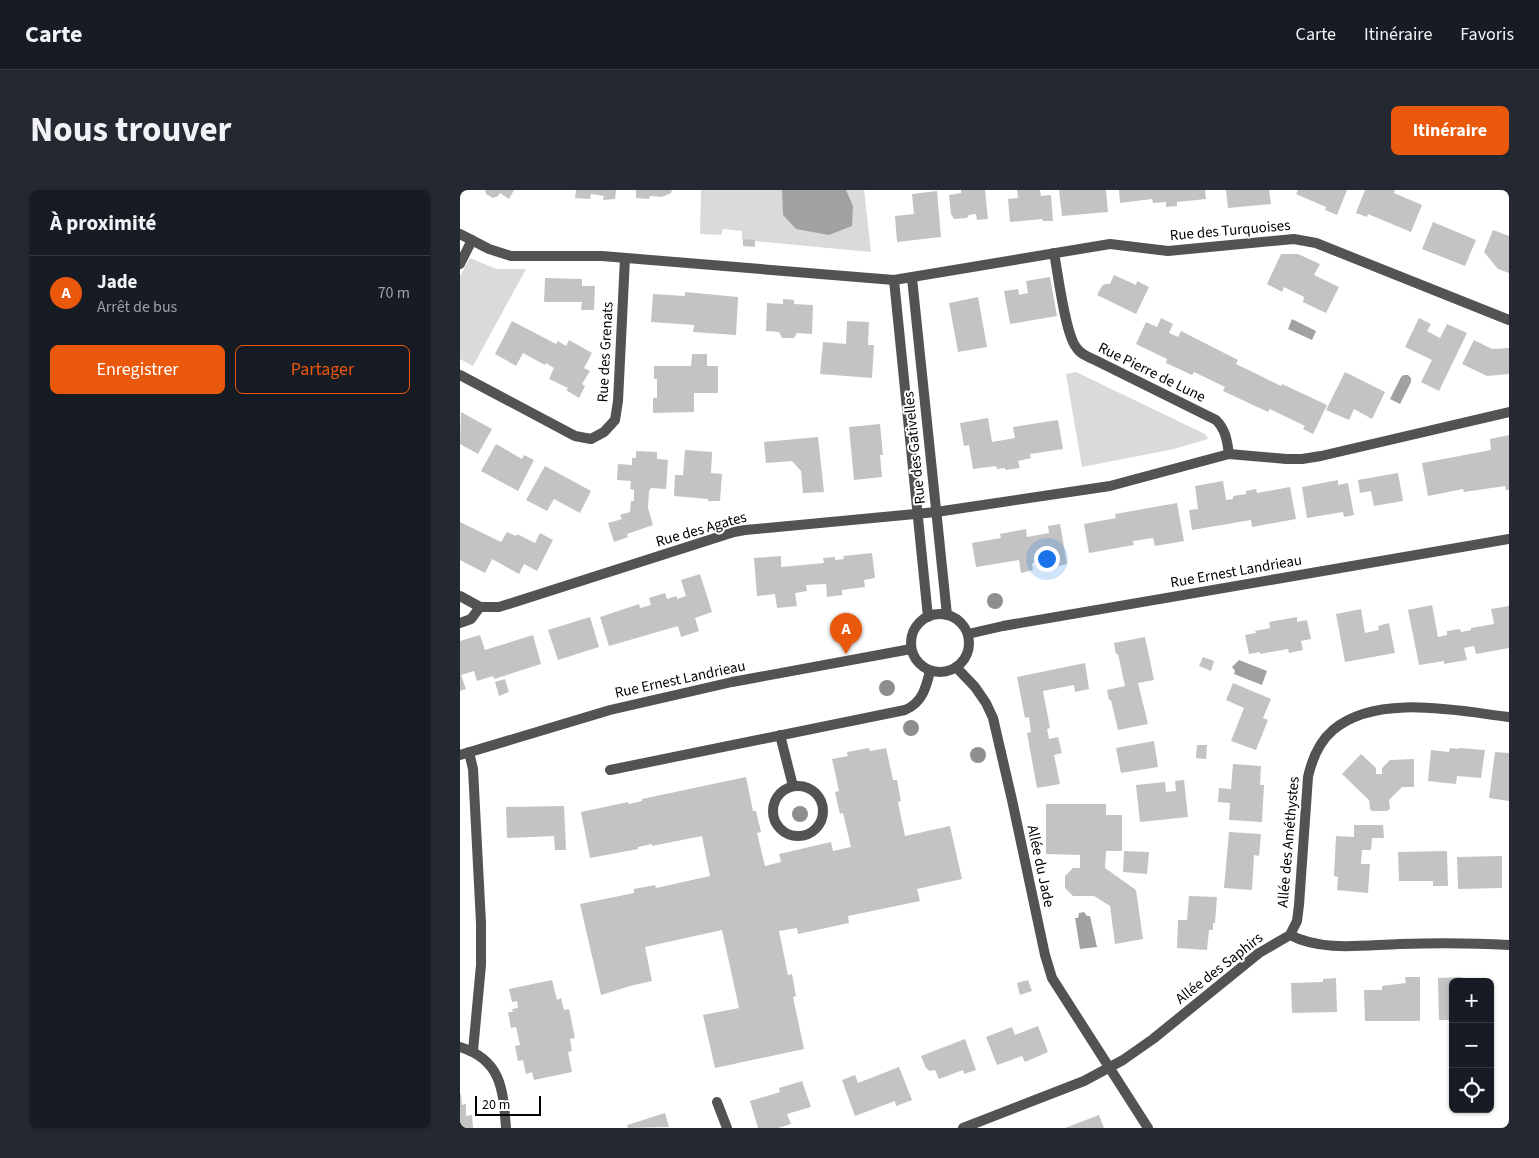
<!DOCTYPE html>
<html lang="fr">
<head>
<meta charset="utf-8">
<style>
  :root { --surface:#171b24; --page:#242831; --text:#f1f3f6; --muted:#9ea1a6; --line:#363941; --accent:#ea580c }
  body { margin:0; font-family:"Source Sans 3",sans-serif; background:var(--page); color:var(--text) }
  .controls { position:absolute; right:15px; bottom:15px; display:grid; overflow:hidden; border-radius:8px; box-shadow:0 1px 4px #0004 }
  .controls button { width:45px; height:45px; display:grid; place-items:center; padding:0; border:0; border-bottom:1px solid var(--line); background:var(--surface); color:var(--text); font:25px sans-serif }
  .scale { position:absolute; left:15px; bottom:12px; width:66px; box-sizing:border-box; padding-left:5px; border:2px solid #000; border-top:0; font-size:14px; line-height:18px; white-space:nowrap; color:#000; -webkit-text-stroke:4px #fff; paint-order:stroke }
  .you { position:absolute; left:586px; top:368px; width:18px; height:18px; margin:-12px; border:4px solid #fff; border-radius:50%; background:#1a73e8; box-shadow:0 0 0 8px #1a73e833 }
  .badge { display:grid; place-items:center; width:32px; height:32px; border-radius:50%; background:var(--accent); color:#fff; font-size:16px; font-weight:700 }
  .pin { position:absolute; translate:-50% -41px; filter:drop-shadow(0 1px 2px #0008) }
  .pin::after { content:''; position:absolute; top:26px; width:18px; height:15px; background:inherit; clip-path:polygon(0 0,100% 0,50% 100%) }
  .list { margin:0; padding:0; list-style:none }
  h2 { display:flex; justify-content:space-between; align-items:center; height:65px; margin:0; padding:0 20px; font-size:21px }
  h2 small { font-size:16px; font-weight:400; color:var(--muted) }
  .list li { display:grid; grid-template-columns:32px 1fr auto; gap:15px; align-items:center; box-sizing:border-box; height:75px; padding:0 20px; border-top:1px solid var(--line) }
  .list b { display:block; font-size:19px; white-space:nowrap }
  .list p { margin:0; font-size:16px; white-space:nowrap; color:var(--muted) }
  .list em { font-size:16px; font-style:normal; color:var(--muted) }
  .actions { display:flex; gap:10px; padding:15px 20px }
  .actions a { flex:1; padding:11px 0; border:1px solid var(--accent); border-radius:8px; text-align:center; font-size:18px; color:var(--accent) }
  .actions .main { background:var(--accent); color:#fff }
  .icon { flex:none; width:28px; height:28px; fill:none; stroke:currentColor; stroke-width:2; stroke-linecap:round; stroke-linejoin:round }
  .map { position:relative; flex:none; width:1049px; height:938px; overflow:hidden; border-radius:8px }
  header { display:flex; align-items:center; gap:30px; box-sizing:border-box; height:70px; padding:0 25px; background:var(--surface); border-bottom:1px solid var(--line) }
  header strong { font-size:24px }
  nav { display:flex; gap:28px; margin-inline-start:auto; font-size:18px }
  .intro { display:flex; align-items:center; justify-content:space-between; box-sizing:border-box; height:120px; padding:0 30px }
  h1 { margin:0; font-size:35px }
  .button { padding:12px 22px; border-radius:8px; background:var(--accent); color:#fff; font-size:18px; font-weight:700 }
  main { display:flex; gap:30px; padding:0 30px }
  aside { flex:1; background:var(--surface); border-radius:8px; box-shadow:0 1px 4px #0004 }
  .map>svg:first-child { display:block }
</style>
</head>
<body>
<header>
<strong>Carte</strong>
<nav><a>Carte</a><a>Itinéraire</a><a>Favoris</a></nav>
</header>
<div class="intro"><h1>Nous trouver</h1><a class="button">Itinéraire</a></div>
<main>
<aside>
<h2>À proximité<small></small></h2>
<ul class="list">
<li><span class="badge">A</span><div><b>Jade</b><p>Arrêt de bus</p></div><em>70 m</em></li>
</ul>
<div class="actions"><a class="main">Enregistrer</a><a>Partager</a></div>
</aside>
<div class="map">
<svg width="1049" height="938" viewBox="0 0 1049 938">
  <rect width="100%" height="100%" fill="#fff"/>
  <g fill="#dadada">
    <polygon points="241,0 404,0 411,62 282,50 282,41 263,39 261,45 240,44"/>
    <polygon points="10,68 36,79 66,79 13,176 0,169 0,86"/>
    <polygon points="616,182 745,244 748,249 714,259 622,277 606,184"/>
  </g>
  <g fill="#a1a1a1">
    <polygon points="322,0 386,0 393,16 392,36 369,45 336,39 323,25"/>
    <polygon points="832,129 856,141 852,150 828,139"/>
    <polygon points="944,185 948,185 951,188 951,192 940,214 930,209 941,187"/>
    <polygon points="779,470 807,481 802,495 774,484 775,481 772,477"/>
    <polygon points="624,722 627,726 630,726 637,757 620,759 615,728 618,728 619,723"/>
  </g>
  <g fill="#c3c3c3">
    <polygon points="25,0 54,0 49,9 40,3 38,6 33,8 26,4"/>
    <polygon points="116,0 156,0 155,9 143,10 144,6 131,4 130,9 115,8"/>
    <polygon points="176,0 212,0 211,3 202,7 190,6 189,9 176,8"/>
    <polygon points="501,0 525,0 528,29 517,30 516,24 509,25 507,28 494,29 491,24 489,5 501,3"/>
    <polygon points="557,0 580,0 581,6 591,5 593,31 583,31 582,29 550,32 548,9 558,8"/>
    <polygon points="599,0 646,0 648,22 602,26"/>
    <polygon points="659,0 745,0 746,9 717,12 717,16 706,17 706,12 693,13 692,9 660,13"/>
    <polygon points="766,0 809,0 811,14 768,18"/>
    <polygon points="838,0 887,0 877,25 865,20 866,17 836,4"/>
    <polygon points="905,0 935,0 934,3 962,15 951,42 908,24 907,27 896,23"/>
    <polygon points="477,1 481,47 437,52 435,26 454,24 452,4"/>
    <polygon points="973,32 1016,50 1005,76 962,59"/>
    <polygon points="1033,40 1049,46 1049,83 1038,79 1024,62"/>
    <polygon points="283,49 295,50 295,57 283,56"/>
    <polygon points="821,64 838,64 860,74 854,85 879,97 866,123 843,112 844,107 824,97 822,102 807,94"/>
    <polygon points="654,85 676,95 677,91 689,97 676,124 637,105 642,96 645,94 650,94"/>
    <polygon points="590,87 597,126 550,134 544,101 558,99 559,105 568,103 566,91"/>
    <polygon points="85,88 122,89 122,96 135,96 134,120 121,120 122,112 84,112"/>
    <polygon points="225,102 278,107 276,145 233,142 234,135 191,132 193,104 225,106"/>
    <polygon points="518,107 527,157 498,162 489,113"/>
    <polygon points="323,109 334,110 334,114 353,115 352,144 337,143 334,148 322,148 319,142 306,141 307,113 323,114"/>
    <polygon points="701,128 713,134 709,143 718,147 721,141 778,170 776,174 821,196 822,194 867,215 853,244 843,239 845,236 810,219 808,222 763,201 765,197 734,182 732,185 706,173 707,169 676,154 686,132 697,137"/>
    <polygon points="959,128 971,134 967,141 980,148 987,134 1007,143 979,201 961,192 972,170 945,157"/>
    <polygon points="52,131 96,154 98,151 106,156 109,150 132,163 124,178 130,181 122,194 125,196 119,208 106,200 108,198 89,189 94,178 86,173 85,175 63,163 56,176 35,164"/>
    <polygon points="387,131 409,132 408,155 414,155 412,188 360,184 363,152 386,154"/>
    <polygon points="1014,150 1032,159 1049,158 1049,184 1027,186 1002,174"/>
    <polygon points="232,164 247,164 247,176 258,176 258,203 234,203 234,222 193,223 193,208 197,208 197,189 194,189 194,176 231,176"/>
    <polygon points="885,182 925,202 912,229 894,219 889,230 866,220"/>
    <polygon points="1,222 32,239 18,264 0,254"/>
    <polygon points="528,228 532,252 555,248 553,237 598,230 603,259 570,264 571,268 558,271 560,278 545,280 545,278 537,279 536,276 513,279 509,255 504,256 500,233"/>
    <polygon points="420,234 423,265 420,265 422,287 394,290 389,237"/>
    <polygon points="1049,245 1049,300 1046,300 1045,296 1004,302 1003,299 968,306 962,273 1031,260 1030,249"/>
    <polygon points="358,247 364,302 343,303 341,281 332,271 306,273 304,252"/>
    <polygon points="36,254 62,269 64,265 74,270 58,301 21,281"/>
    <polygon points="225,260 252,262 251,283 262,284 260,311 248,311 248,309 214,306 215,285 223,285"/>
    <polygon points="176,261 197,262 197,269 208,270 206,299 191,298 189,301 188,318 193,335 167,344 168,347 154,352 148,333 162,329 160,325 170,322 171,311 174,311 174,300 170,299 171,291 157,290 158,274 172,275 172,268 176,268"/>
    <polygon points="85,276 131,301 120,323 94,309 87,321 66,310"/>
    <polygon points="938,283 943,311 914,316 911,301 900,303 898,290"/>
    <polygon points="878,290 878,295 888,293 894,325 884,327 883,322 847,328 842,297"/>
    <polygon points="763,291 766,310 773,309 773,306 786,304 786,301 796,299 797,303 830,297 836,329 792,337 791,330 732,340 729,320 738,319 735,296"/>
    <polygon points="717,313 724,351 695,356 693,348 673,351 674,355 629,363 624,334 656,328 655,324"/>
    <polygon points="0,332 41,352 47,342 56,346 57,344 75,353 80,343 93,350 77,381 64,374 59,384 32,369 25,383 0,370"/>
    <polygon points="600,334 607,374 595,377 593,369 572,373 573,380 561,383 559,370 516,377 512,353 541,348 540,344 566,339 567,347 589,343 588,336"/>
    <polygon points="412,363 415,388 404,390 405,397 382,400 382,405 367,407 366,394 346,395 347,401 335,403 337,416 317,418 315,404 297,406 294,368 321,366 321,377 364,373 363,368 375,367 375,370 384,369 383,366"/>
    <polygon points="240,384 252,422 235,428 239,441 221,447 218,436 149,456 140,427 179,414 180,418 191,415 189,408 205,403 207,409 217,406 217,409 226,406 221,390"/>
    <polygon points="972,415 978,447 987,445 987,441 1000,439 1001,442 1011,440 1011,438 1034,434 1031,419 1049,416 1049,458 1016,464 1014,456 1004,458 1007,470 984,474 984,471 959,475 948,420"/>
    <polygon points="901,419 905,443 919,440 918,436 929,433 935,463 885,472 876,424"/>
    <polygon points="130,427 139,457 98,470 88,440"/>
    <polygon points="837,427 837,432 847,430 851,449 841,451 843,460 829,463 828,459 800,464 800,462 789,464 785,445 796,443 795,441 810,438 809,432"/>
    <polygon points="20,445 25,460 73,445 81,474 34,489 33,486 17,491 14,481 1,485 6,499 0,501 0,451"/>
    <polygon points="685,447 694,490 678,493 688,534 658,540 651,510 649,510 647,500 665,496 658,464 656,464 654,453"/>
    <polygon points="743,467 754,471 751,481 739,476"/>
    <polygon points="625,473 629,499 615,502 614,495 583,501 590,538 587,539 589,549 598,547 602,563 594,565 600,594 577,598 567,543 571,542 569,527 565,528 557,487"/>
    <polygon points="45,489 49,502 39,506 35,492"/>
    <polygon points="773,493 811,509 803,528 808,530 796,560 771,551 784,518 766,510"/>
    <polygon points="694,551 698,577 661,583 656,558"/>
    <polygon points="737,555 747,555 746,569 736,568"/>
    <polygon points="409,558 410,561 426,558 433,590 437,590 441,611 438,612 445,646 490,636 502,689 457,699 460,711 388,726 389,733 338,744 337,738 319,741 328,785 332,784 336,806 333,807 344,859 255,878 243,825 279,818 262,740 185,757 192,791 170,796 141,805 120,714 174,703 174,699 195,695 196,698 250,686 242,646 192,656 192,654 178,657 178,659 130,668 121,622 168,612 169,614 182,611 182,609 286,587 293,621 296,621 301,642 297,643 305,676 321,672 319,664 371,652 373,661 391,657 383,623 380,624 375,602 379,601 372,569 388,566 387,562"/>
    <polygon points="990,558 999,559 999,558 1025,560 1021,588 997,586 996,594 968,591 971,560 989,562"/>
    <polygon points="1035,562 1049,563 1049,611 1029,608"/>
    <polygon points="901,564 916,578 916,584 922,584 922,578 930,570 954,569 954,597 942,597 929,610 930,619 927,621 912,621 910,619 909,610 882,584"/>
    <polygon points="773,574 801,576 800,595 804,595 802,632 769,630 770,613 758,612 759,598 771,599"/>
    <polygon points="724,590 728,627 680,632 676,595 705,592 706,602 716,601 715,591"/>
    <polygon points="586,614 646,614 646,625 662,625 662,661 646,661 645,678 676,700 683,749 655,754 650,716 634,706 613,706 605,698 605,686 613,678 620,678 620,665 586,664"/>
    <polygon points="104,616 106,660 95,660 94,646 47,648 46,617"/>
    <polygon points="894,635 923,635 924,648 912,648 911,660 902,660 901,674 910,674 908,703 877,700 878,687 874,686 876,646 894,647"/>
    <polygon points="769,642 801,644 799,666 794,665 792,700 764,698"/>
    <polygon points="664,661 689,662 687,684 663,682"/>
    <polygon points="987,661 988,696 973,696 973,691 939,691 938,662"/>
    <polygon points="1042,666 1042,698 998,699 997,667"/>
    <polygon points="729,706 757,707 755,733 753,733 753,740 749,740 747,760 717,758 718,730 727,730"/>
    <polygon points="945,787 960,787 960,831 905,831 904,800 922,800 922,796 946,793"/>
    <polygon points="1002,787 1002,792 993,792 993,830 979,830 978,788"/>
    <polygon points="876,788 877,822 832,823 831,793 863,792 863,789"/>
    <polygon points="92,790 97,810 101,808 104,820 109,819 115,848 110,849 112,861 108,862 112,882 74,890 72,882 66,884 63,870 58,871 55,856 60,855 56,837 51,838 48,822 53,822 52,819 58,818 57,811 52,812 49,799"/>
    <polygon points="568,790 572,801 560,805 557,793"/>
    <polygon points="1033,804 1033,829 1030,829 1030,805"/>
    <polygon points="578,836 588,862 565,872 562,866 537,875 526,847 552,837 555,845"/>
    <polygon points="505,849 516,880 504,884 503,880 479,889 475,880 470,881 466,878 461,866"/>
    <polygon points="439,877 452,910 436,916 435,911 395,926 382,890 395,885 398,893"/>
    <polygon points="342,891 351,917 327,924 331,934 318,938 298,938 290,911 320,902 319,898"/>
    <polygon points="0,904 1,904 2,915 6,914 6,926 12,925 13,938 0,938"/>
    <polygon points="205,923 209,937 168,938 167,935"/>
    <polygon points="639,925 644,938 605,938"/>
  </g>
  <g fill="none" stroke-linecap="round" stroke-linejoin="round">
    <g stroke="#535353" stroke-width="10">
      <polyline points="320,545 333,596"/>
      <path d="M150,580L445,520C462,513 466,498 470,481"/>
      <circle cx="338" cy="621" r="25"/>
    </g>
    <g stroke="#535353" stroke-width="10">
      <polyline points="0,44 29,59 51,66 142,66 434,90 650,54 708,61 834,49 856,53 1049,130"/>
      <path d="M594,63C598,83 605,143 616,157C620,164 628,167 635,170L756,230C766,240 767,251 769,264"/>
      <polyline points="0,74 12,50"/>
      <polyline points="452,88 487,425"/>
      <polyline points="434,90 468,427"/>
      <polyline points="0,185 115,246 131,249 144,242 155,230 158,211 165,68"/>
      <polyline points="0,406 20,417 39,417 274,342 285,340 476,322 650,296 769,264 826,269 842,269 861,266 1049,222"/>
      <polyline points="0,433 11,429 20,417"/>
      <polyline points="496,477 515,497 526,513 533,528 552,610 585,765 592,788 688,938"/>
      <polyline points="9,562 13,579 21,733 21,775 13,861"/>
      <path d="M830,745L837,731L839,715L848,587C852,569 859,552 873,540C916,503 998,521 1049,527"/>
      <path d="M830,745C863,762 904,755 940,754C977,753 1013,753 1049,755"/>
      <path d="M0,857C42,870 43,900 46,938"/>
      <polyline points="257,912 267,938"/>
      <polyline points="503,938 624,891 663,870 693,849 799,763 830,745"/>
    </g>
    <g stroke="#535353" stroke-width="10">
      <circle cx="480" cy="453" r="29"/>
      <polyline points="508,444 543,436 1049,349"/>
      <polyline points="0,565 150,520 272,492 451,459"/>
    </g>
  </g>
  <g fill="#8e8e8e">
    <circle cx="535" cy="411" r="8"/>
    <circle cx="427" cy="498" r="8"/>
    <circle cx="451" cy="538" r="8"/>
    <circle cx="518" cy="565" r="8"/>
    <circle cx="340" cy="624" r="8"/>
  </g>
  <g text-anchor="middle" stroke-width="4" stroke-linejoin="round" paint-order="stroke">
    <g font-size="15" fill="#000" stroke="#fff">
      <text transform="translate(770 40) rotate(-5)" y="5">Rue des Turquoises</text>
      <text transform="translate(145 162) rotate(-87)" y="5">Rue des Grenats</text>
      <text transform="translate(692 182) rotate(26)" y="5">Rue Pierre de Lune</text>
      <text transform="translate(454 258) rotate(-96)" y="5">Rue des Gativelles</text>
      <text transform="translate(241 339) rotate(-16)" y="5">Rue des Agates</text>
      <text transform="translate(776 381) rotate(-10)" y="5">Rue Ernest Landrieau</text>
      <text transform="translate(220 489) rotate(-12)" y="5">Rue Ernest Landrieau</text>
      <text transform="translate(828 652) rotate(-85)" y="5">Allée des Améthystes</text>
      <text transform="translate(581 676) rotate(78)" y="5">Allée du Jade</text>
      <text transform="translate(759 778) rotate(-38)" y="5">Allée des Saphirs</text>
    </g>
  </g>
</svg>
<div class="controls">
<button>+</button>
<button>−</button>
<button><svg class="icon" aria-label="locate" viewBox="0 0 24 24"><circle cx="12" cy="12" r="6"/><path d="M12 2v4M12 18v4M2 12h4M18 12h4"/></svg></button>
</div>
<div class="scale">20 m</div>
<div class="you"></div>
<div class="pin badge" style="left:386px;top:464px">A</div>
</div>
</main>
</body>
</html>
